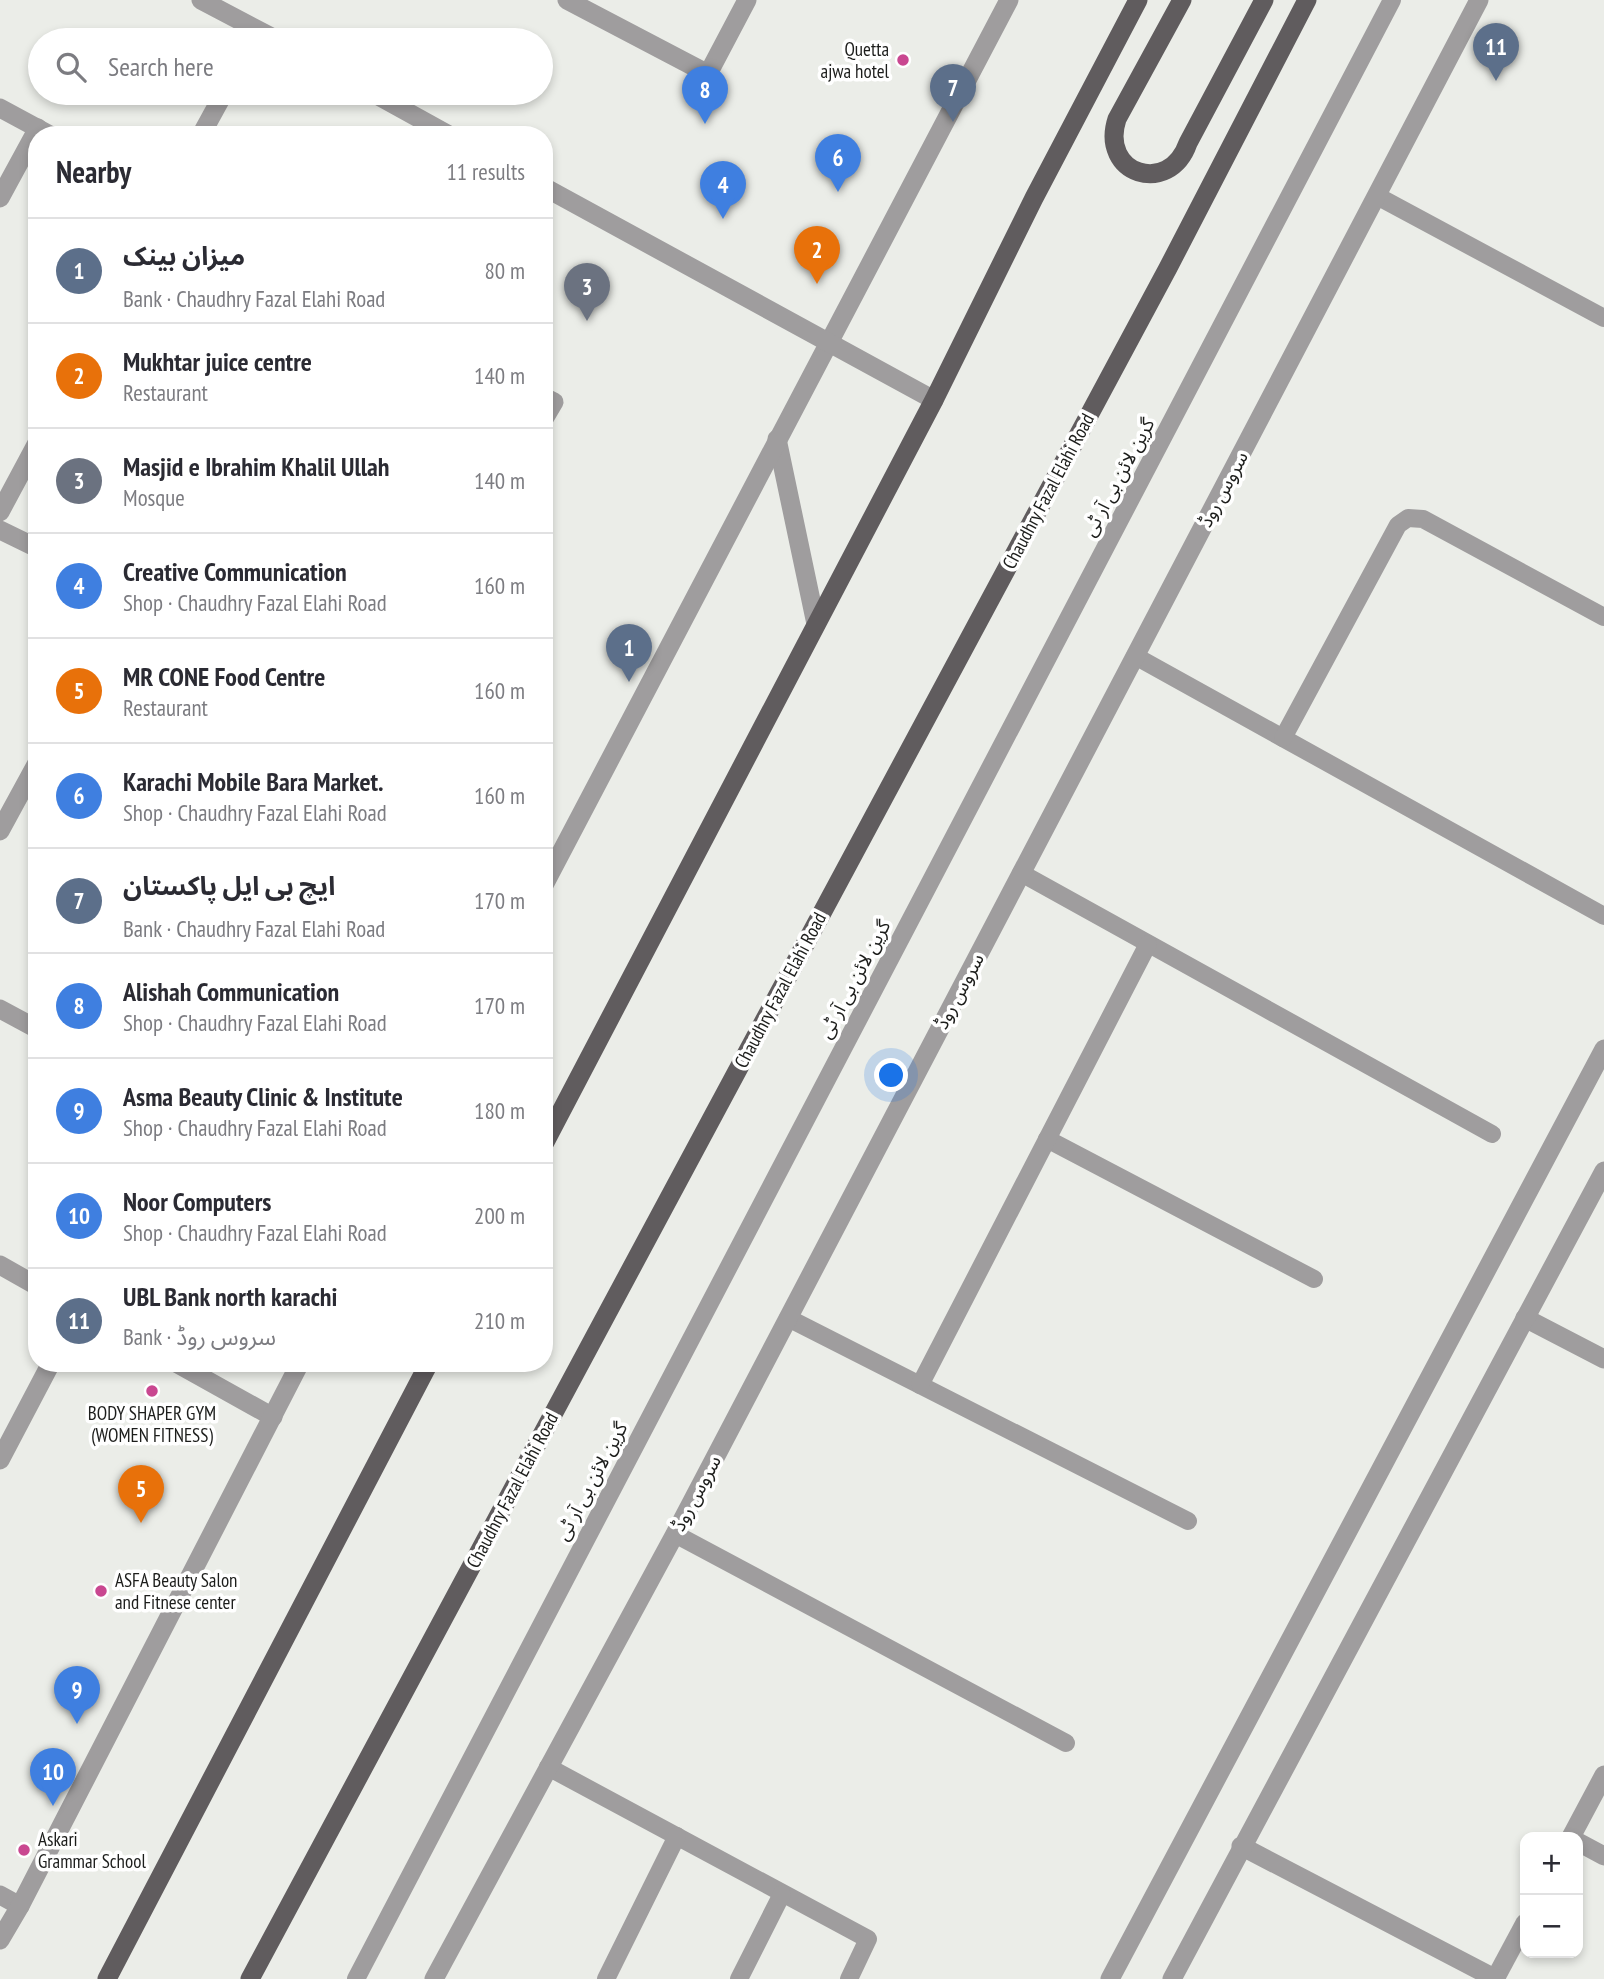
<!DOCTYPE html>
<html lang="en">
<head>
<meta charset="utf-8">
<style>
  :root { --surface:#fff; --page:#f7f7f7; --text:#2b2b33; --muted:#7c7c81; --line:#e1e1e2; --accent:#ea580c }
  body { margin:0; font-family:"PT Sans Narrow","Noto Sans Arabic",sans-serif; background:var(--page); color:var(--text) }
  .controls { position:absolute; right:21px; bottom:21px; display:grid; overflow:hidden; border-radius:14px; box-shadow:0 4px 10px #0003 }
  .controls button { width:63px; height:63px; display:grid; place-items:center; padding:0; border:0; border-bottom:2px solid var(--line); background:var(--surface); color:var(--text); font:35px sans-serif }
  .you { position:absolute; left:892px; top:1076px; width:24px; height:24px; margin:-18px; border:5px solid #fff; border-radius:50%; background:#1a73e8; box-shadow:0 0 0 10px #1a73e833 }
  .badge { display:grid; place-items:center; width:46px; height:46px; border-radius:50%; background:var(--accent); color:#fff; font-size:23px; font-weight:700 }
  .pin { position:absolute; translate:-50% -58px; filter:drop-shadow(0 2px 4px #0008) }
  .pin::after { content:''; position:absolute; top:37px; width:24px; height:21px; background:inherit; clip-path:polygon(0 0,100% 0,50% 100%) }
  .list { margin:0; padding:0; list-style:none }
  h2 { display:flex; justify-content:space-between; align-items:center; height:91px; margin:0; padding:0 28px; font-size:30px }
  h2 small { font-size:23px; font-weight:400; color:var(--muted) }
  .list li { display:grid; grid-template-columns:46px 1fr auto; gap:21px; align-items:center; box-sizing:border-box; height:105px; padding:0 28px; border-top:2px solid var(--line) }
  .list b { display:block; font-size:26px; white-space:nowrap }
  .list p { margin:0; font-size:23px; white-space:nowrap; color:var(--muted) }
  .list em { font-size:23px; font-style:normal; color:var(--muted) }
  .icon { flex:none; width:38px; height:38px; fill:none; stroke:currentColor; stroke-width:2; stroke-linecap:round; stroke-linejoin:round }
  .map { position:relative; flex:none; width:1604px; height:1979px; overflow:hidden }
  .search { position:absolute; background:var(--surface); box-shadow:0 4px 10px #0003; left:28px; top:28px; width:525px; height:77px; display:flex; align-items:center; gap:18px; box-sizing:border-box; padding:0 24px; border-radius:38px; color:var(--muted); font-size:26px }
  .panel { position:absolute; background:var(--surface); box-shadow:0 4px 10px #0003; left:28px; top:126px; width:525px; height:1246px; border-radius:28px }
  .map>svg:first-child { display:block }
</style>
</head>
<body>
<div class="map">
<svg width="1604" height="1979" viewBox="0 0 1604 1979">
  <rect width="100%" height="100%" fill="#ebede8"/>
  <g fill="none" stroke-linecap="round" stroke-linejoin="round">
    <g stroke="#9f9d9e" stroke-width="18">
      <polyline points="1377,196 1604,318"/>
      <polyline points="1135,656 1604,916"/>
      <polyline points="1283,738 1398,525 1408,518 1423,519 1604,617"/>
      <polyline points="1021,873 1492,1134"/>
      <polyline points="1047,1139 1314,1279"/>
      <polyline points="788,1318 1188,1521"/>
      <polyline points="920,1385 1148,944"/>
      <polyline points="675,1534 1066,1743"/>
      <polyline points="548,1767 868,1939 849,1979"/>
      <polyline points="356,1979 1392,0"/>
      <polyline points="606,1979 677,1836"/>
      <polyline points="739,1979 782,1894"/>
    </g>
    <g stroke="#9f9d9e" stroke-width="19">
      <polyline points="567,0 708,74 747,0"/>
      <polyline points="0,108 50,135"/>
      <polyline points="201,135 224,93"/>
      <polyline points="0,198 38,128"/>
      <polyline points="544,397 554,402 544,419"/>
      <polyline points="777,439 816,624"/>
      <polyline points="0,512 37,443"/>
      <polyline points="0,530 37,548"/>
      <polyline points="0,831 37,763"/>
      <polyline points="544,885 1009,0"/>
      <polyline points="0,1009 37,1029"/>
      <polyline points="0,1265 37,1286"/>
      <polyline points="1525,1318 1604,1359"/>
      <polyline points="176,1363 273,1417"/>
      <polyline points="0,1460 51,1363"/>
      <polyline points="1571,1837 1604,1775"/>
      <polyline points="1578,1842 1604,1856"/>
      <polyline points="0,1895 20,1906"/>
      <polyline points="0,1940 20,1906 300,1363"/>
      <polyline points="434,1979 675,1534 1479,0"/>
      <polyline points="1495,1979 1525,1923"/>
    </g>
    <g stroke="#9f9d9e" stroke-width="19">
      <polyline points="201,0 277,40"/>
      <polyline points="373,93 449,135"/>
      <polyline points="544,187 934,400"/>
      <polyline points="1241,1846 1496,1979"/>
      <polyline points="1110,1979 1604,1049"/>
      <polyline points="1172,1979 1604,1171"/>
    </g>
    <g stroke="#605c5e" stroke-width="19">
      <path d="M1182,0L1117,119C1099,174 1169,197 1188,143L1264,0"/>
      <polyline points="544,1144 934,400 1034,198 1138,0"/>
      <polyline points="107,1979 429,1363"/>
      <polyline points="250,1979 1168,268 1307,0"/>
    </g>
  </g>
  <g fill="#c94790" stroke="#fff" stroke-width="2.5">
    <circle cx="903" cy="60" r="7"/>
    <circle cx="152" cy="1391" r="7"/>
    <circle cx="101" cy="1591" r="7"/>
    <circle cx="24" cy="1850" r="7"/>
  </g>
  <g text-anchor="middle" stroke-width="7" stroke-linejoin="round" paint-order="stroke">
    <g font-size="19" fill="#1c1d1b" stroke="#fff" text-anchor="start">
      <text x="889" y="56" text-anchor="end">Quetta<tspan x="889" dy="22">ajwa hotel</tspan></text>
      <text x="152" y="1420" text-anchor="middle">BODY SHAPER GYM<tspan x="152" dy="22">(WOMEN FITNESS)</tspan></text>
      <text x="115" y="1587">ASFA Beauty Salon<tspan x="115" dy="22">and Fitnese center</tspan></text>
      <text x="38" y="1846">Askari<tspan x="38" dy="22">Grammar School</tspan></text>
    </g>
    <g font-size="19" fill="#1c1d1b" stroke="#fff">
      <text transform="translate(1118 477) rotate(-62)" y="7">گرین لائن بی آر ٹی</text>
      <text transform="translate(1223 489) rotate(-62)" y="7">سروس روڈ</text>
      <text transform="translate(1048 491) rotate(-62)" y="7">Chaudhry Fazal Elahi Road</text>
      <text transform="translate(854 979) rotate(-62)" y="7">گرین لائن بی آر ٹی</text>
      <text transform="translate(780 990) rotate(-62)" y="7">Chaudhry Fazal Elahi Road</text>
      <text transform="translate(959 991) rotate(-62)" y="7">سروس روڈ</text>
      <text transform="translate(591 1481) rotate(-62)" y="7">گرین لائن بی آر ٹی</text>
      <text transform="translate(512 1490) rotate(-62)" y="7">Chaudhry Fazal Elahi Road</text>
      <text transform="translate(696 1493) rotate(-62)" y="7">سروس روڈ</text>
    </g>
  </g>
</svg>
<div class="controls">
<button>+</button>
<button>−</button>
</div>
<div class="you"></div>
<div class="pin badge" style="left:629px;top:682px;background:#5c6f8a">1</div>
<div class="pin badge" style="left:817px;top:284px;background:#e8710a">2</div>
<div class="pin badge" style="left:587px;top:321px;background:#6b7280">3</div>
<div class="pin badge" style="left:723px;top:219px;background:#3f7fe0">4</div>
<div class="pin badge" style="left:141px;top:1523px;background:#e8710a">5</div>
<div class="pin badge" style="left:838px;top:192px;background:#3f7fe0">6</div>
<div class="pin badge" style="left:953px;top:122px;background:#5c6f8a">7</div>
<div class="pin badge" style="left:705px;top:124px;background:#3f7fe0">8</div>
<div class="pin badge" style="left:77px;top:1724px;background:#3f7fe0">9</div>
<div class="pin badge" style="left:53px;top:1806px;background:#3f7fe0">10</div>
<div class="pin badge" style="left:1496px;top:81px;background:#5c6f8a">11</div>
<div class="search"><svg class="icon" aria-label="search" viewBox="0 0 24 24"><circle cx="10" cy="10" r="6"/><path d="M15 15l6 6"/></svg>Search here</div>
<section class="panel">
<h2>Nearby<small>11 results</small></h2>
<ul class="list">
<li><span class="badge" style="background:#5c6f8a">1</span><div><b>میزان بینک</b><p>Bank · Chaudhry Fazal Elahi Road</p></div><em>80 m</em></li>
<li><span class="badge" style="background:#e8710a">2</span><div><b>Mukhtar juice centre</b><p>Restaurant</p></div><em>140 m</em></li>
<li><span class="badge" style="background:#6b7280">3</span><div><b>Masjid e Ibrahim Khalil Ullah</b><p>Mosque</p></div><em>140 m</em></li>
<li><span class="badge" style="background:#3f7fe0">4</span><div><b>Creative Communication</b><p>Shop · Chaudhry Fazal Elahi Road</p></div><em>160 m</em></li>
<li><span class="badge" style="background:#e8710a">5</span><div><b>MR CONE Food Centre</b><p>Restaurant</p></div><em>160 m</em></li>
<li><span class="badge" style="background:#3f7fe0">6</span><div><b>Karachi Mobile Bara Market.</b><p>Shop · Chaudhry Fazal Elahi Road</p></div><em>160 m</em></li>
<li><span class="badge" style="background:#5c6f8a">7</span><div><b>ایچ بی ایل پاکستان</b><p>Bank · Chaudhry Fazal Elahi Road</p></div><em>170 m</em></li>
<li><span class="badge" style="background:#3f7fe0">8</span><div><b>Alishah Communication</b><p>Shop · Chaudhry Fazal Elahi Road</p></div><em>170 m</em></li>
<li><span class="badge" style="background:#3f7fe0">9</span><div><b>Asma Beauty Clinic &amp; Institute</b><p>Shop · Chaudhry Fazal Elahi Road</p></div><em>180 m</em></li>
<li><span class="badge" style="background:#3f7fe0">10</span><div><b>Noor Computers</b><p>Shop · Chaudhry Fazal Elahi Road</p></div><em>200 m</em></li>
<li><span class="badge" style="background:#5c6f8a">11</span><div><b>UBL Bank north karachi</b><p>Bank · سروس روڈ</p></div><em>210 m</em></li>
</ul>
</section>
</div>
</body>
</html>
